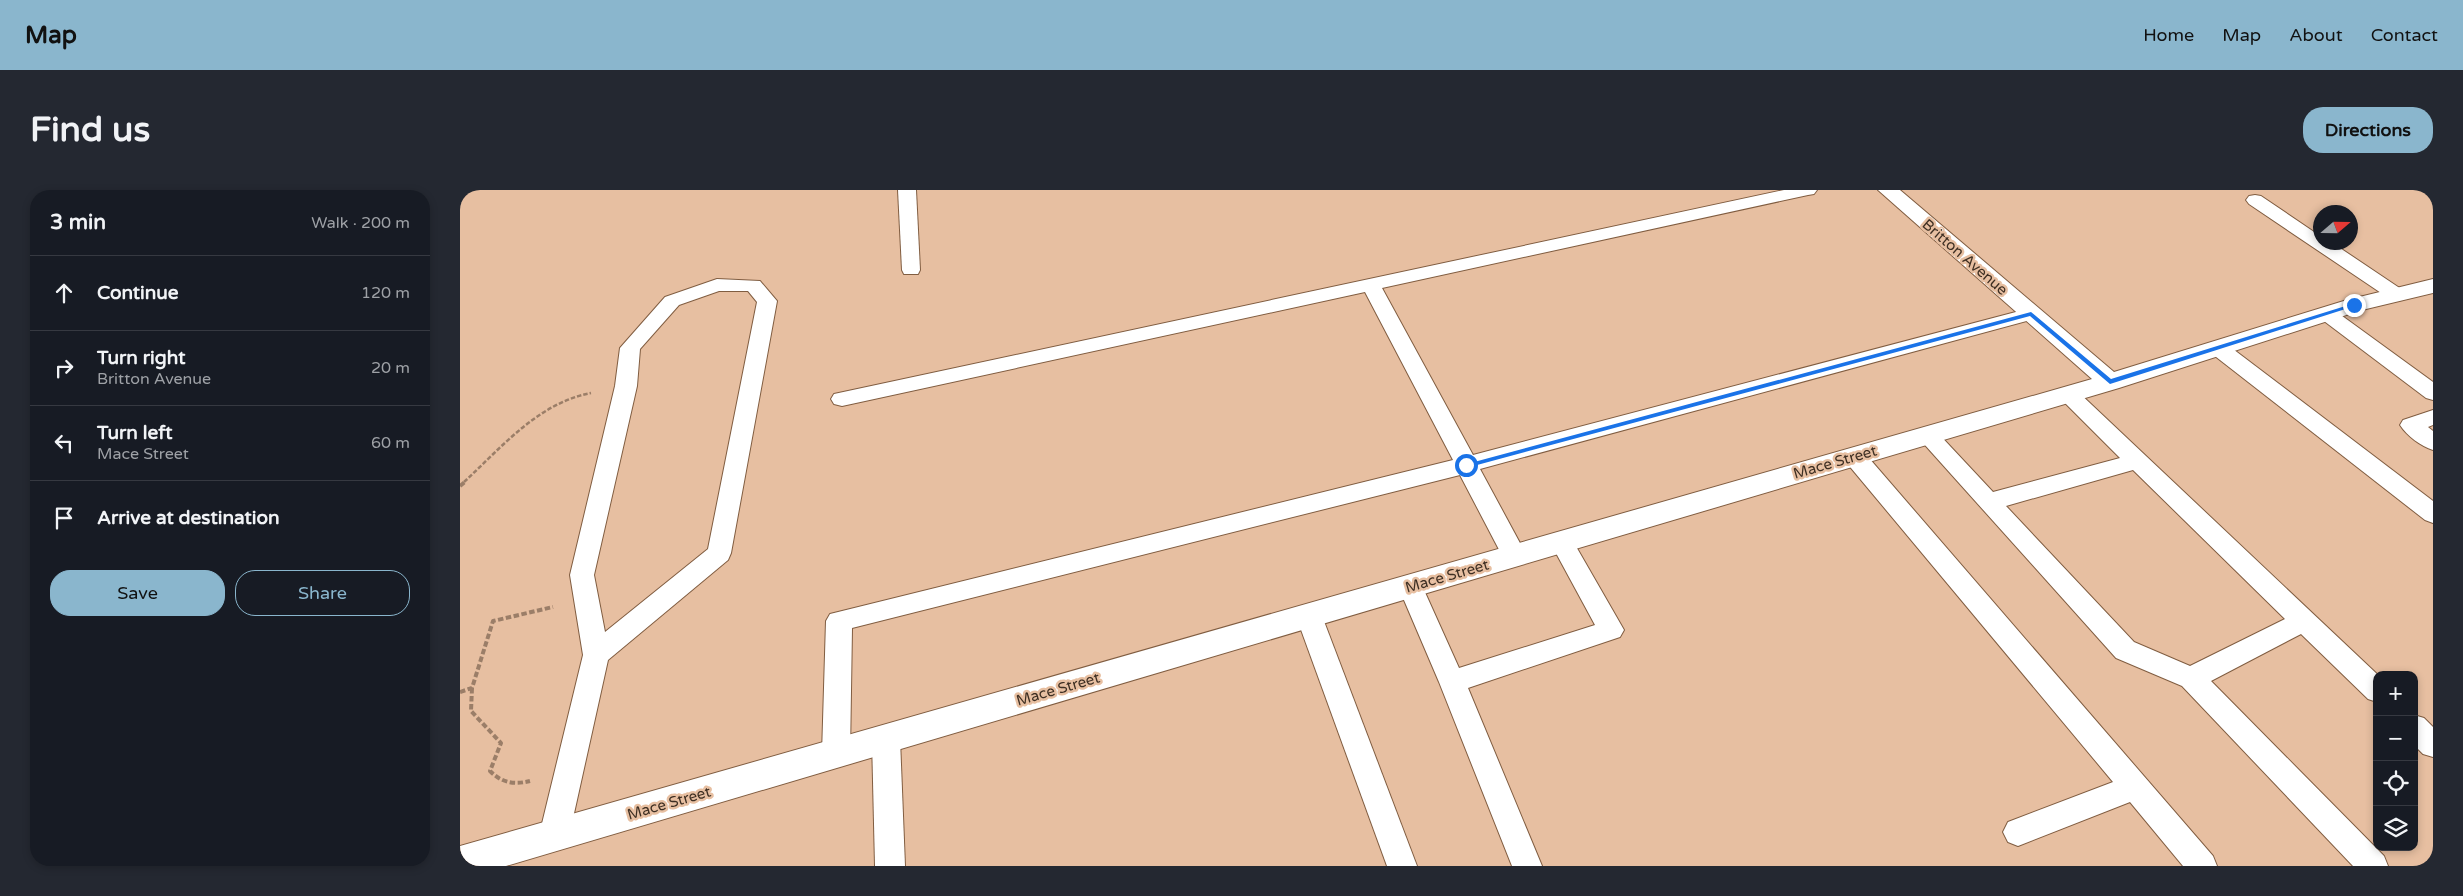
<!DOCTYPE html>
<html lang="en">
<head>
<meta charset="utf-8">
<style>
  :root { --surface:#171b24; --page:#242831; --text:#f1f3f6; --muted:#9ea1a6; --line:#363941; --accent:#8ab6cd }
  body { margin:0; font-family:"Varela Round",sans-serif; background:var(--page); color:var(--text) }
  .controls { position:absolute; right:15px; bottom:15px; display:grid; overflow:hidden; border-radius:10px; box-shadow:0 2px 8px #0003 }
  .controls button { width:45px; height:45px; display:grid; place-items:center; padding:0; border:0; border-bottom:1px solid var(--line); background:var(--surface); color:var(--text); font:25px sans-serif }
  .compass { position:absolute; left:1853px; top:15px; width:45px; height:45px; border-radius:50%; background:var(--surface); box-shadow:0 2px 8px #0003; rotate:70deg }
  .stop { position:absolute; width:15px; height:15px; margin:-11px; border:4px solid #1a73e8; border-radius:50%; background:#fff }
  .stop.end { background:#1a73e8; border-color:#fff; box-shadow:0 1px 5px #0008 }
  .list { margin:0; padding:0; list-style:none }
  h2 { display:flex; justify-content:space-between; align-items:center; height:65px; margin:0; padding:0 20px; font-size:21px }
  h2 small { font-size:16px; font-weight:400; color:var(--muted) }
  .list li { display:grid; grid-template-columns:32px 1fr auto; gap:15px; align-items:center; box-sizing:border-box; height:75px; padding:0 20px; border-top:1px solid var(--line) }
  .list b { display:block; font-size:19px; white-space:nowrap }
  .list p { margin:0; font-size:16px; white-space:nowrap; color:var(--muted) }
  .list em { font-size:16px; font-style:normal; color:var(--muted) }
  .actions { display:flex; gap:10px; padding:15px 20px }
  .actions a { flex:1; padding:11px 0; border:1px solid var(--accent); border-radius:20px; text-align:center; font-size:18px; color:var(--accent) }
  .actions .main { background:var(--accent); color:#111 }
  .icon { flex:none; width:28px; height:28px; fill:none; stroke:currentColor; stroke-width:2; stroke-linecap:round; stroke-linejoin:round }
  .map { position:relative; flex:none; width:1973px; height:676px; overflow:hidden; border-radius:20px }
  header { display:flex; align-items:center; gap:30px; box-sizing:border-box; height:70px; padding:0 25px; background:var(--accent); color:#111 }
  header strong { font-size:24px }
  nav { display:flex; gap:28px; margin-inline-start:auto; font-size:18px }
  .intro { display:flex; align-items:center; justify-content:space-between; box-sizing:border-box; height:120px; padding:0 30px }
  h1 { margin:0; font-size:35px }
  .button { padding:12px 22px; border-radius:20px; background:var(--accent); color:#111; font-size:18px; font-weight:700 }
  main { display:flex; gap:30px; padding:0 30px }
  aside { flex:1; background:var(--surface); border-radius:20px; box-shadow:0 2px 8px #0003 }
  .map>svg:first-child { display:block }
</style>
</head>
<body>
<header>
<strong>Map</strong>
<nav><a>Home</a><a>Map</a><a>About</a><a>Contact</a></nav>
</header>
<div class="intro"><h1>Find us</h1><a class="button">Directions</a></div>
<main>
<aside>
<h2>3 min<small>Walk · 200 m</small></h2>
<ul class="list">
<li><svg class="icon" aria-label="ahead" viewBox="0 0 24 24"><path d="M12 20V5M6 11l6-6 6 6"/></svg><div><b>Continue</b></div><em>120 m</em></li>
<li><svg class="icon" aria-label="right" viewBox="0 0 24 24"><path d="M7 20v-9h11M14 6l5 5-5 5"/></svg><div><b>Turn right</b><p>Britton Avenue</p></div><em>20 m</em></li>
<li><svg class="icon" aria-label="left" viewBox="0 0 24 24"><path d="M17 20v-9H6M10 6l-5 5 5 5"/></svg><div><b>Turn left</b><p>Mace Street</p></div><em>60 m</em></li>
<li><svg class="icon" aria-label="arrive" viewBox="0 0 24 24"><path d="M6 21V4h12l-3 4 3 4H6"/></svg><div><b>Arrive at destination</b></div></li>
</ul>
<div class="actions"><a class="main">Save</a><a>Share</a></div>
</aside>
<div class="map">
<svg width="1973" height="676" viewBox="0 0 1973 676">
  <rect width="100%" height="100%" fill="#e7bfa1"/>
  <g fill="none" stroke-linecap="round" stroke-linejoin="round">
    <g stroke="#805d41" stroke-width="2">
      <g id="service">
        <polygon points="438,0 456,0 460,80 458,84 444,84 442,80"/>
        <polygon points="1324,0 1357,0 1354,4 1348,5 922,98 1013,265 1571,118 1578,120 1581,124 1578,128 1020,279 1067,366 1064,373 1055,375 1046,373 1000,285 392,438 390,564 386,573 376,577 366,573 362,564 366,431 370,424 993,270 905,102 382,216 374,214 371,209 374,204"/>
        <polygon points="1795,5 1801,6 1860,46 1860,52 1871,52 1944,101 1947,105 1944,109 1937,111 1930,109 1789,14 1786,10 1789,6"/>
        <path d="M257,89L300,91L317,111L271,363L268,370L148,470L109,646L104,656L94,660L84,656L79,646L123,465L110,385L155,196L160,158L205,107ZM259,101H288L297,112L248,359L145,442L134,385L177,196L180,159L219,115Z"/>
        <polygon points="1867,118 1874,120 1973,192 1973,210 1966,208 1860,128 1857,124 1860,120"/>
        <polygon points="1758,151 1765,153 1973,311 1973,333 1965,330 1751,163 1748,158 1751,153"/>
        <path d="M1608,197L1615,199L1918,485L1917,512L1908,509L1841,444L1751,491L1924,666L1928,676H1893L1722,496L1656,468L1456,245L1459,240L1467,237L1475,240L1533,302L1660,268L1601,209L1597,204L1601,199ZM1673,280L1825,429L1730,476L1674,452L1546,316Z"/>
        <path d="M1973,220V235L1968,237L1973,241V260C1961,256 1947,246 1940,235L1943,230Z"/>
        <polygon points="1394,258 1402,260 1753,666 1757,676 1723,676 1670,612 1558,656 1548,652 1543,642 1548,632 1653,592 1386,272 1383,266 1386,260"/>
        <polygon points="1102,343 1110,346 1164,440 1160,447 1008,498 1082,676 1052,676 979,492 938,396 941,389 950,386 959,389 999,478 1135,435 1090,352 1094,346"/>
        <polygon points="849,416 858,419 862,426 957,676 927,676 836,426 840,419"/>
        <polygon points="1954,525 1964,528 1973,537 1973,567 1963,564 1954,555"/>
        <polygon points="426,537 436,540 440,549 445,676 415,676 412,549 416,540"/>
      </g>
    </g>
    <g stroke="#805d41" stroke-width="2">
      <polygon id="minor" points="1418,0 1440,0 1654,182 1887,110 1973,89 1973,103 1902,120 1659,198 46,676 0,676 0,656 1632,189"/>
    </g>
    <path stroke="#9b7e68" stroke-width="2.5" stroke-dasharray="4.5 2" stroke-linecap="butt" d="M4,292C42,257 78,213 131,203"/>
    <g stroke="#9b7e68" stroke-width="4" stroke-dasharray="5.5 2.5" stroke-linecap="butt">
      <polyline points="0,296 6,291"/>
      <path d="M12,498L11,521L41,553L30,581C42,593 54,595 70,591"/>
      <polyline points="0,502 12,498 33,431 93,417"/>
    </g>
    <use href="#service" fill="#fff" fill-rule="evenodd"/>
    <use href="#minor" fill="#fff" fill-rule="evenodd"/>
  </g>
  <polygon fill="#1a73e8" points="1892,114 1898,115 1650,194 1570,126 1006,278 1003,275 1571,122 1651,189"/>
  <g text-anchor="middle" stroke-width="5" stroke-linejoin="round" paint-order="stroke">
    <g font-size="15" fill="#3e2f23" stroke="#e7bfa1">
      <text transform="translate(1505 67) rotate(41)" y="5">Britton Avenue</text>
      <text transform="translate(1375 272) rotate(-16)" y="5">Mace Street</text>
      <text transform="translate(987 386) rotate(-16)" y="5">Mace Street</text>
      <text transform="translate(598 499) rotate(-16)" y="5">Mace Street</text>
      <text transform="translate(209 613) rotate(-16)" y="5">Mace Street</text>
    </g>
  </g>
</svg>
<div class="controls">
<button>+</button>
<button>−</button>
<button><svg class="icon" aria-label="locate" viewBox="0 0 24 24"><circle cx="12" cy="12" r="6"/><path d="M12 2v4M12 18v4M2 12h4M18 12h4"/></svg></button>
<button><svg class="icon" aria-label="layers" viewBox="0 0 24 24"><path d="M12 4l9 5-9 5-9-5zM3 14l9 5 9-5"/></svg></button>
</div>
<svg class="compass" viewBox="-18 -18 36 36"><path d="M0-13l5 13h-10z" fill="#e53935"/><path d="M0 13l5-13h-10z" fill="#9ea1a6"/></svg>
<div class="stop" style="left:1006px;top:275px"></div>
<div class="stop end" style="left:1894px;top:115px"></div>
</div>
</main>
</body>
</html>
